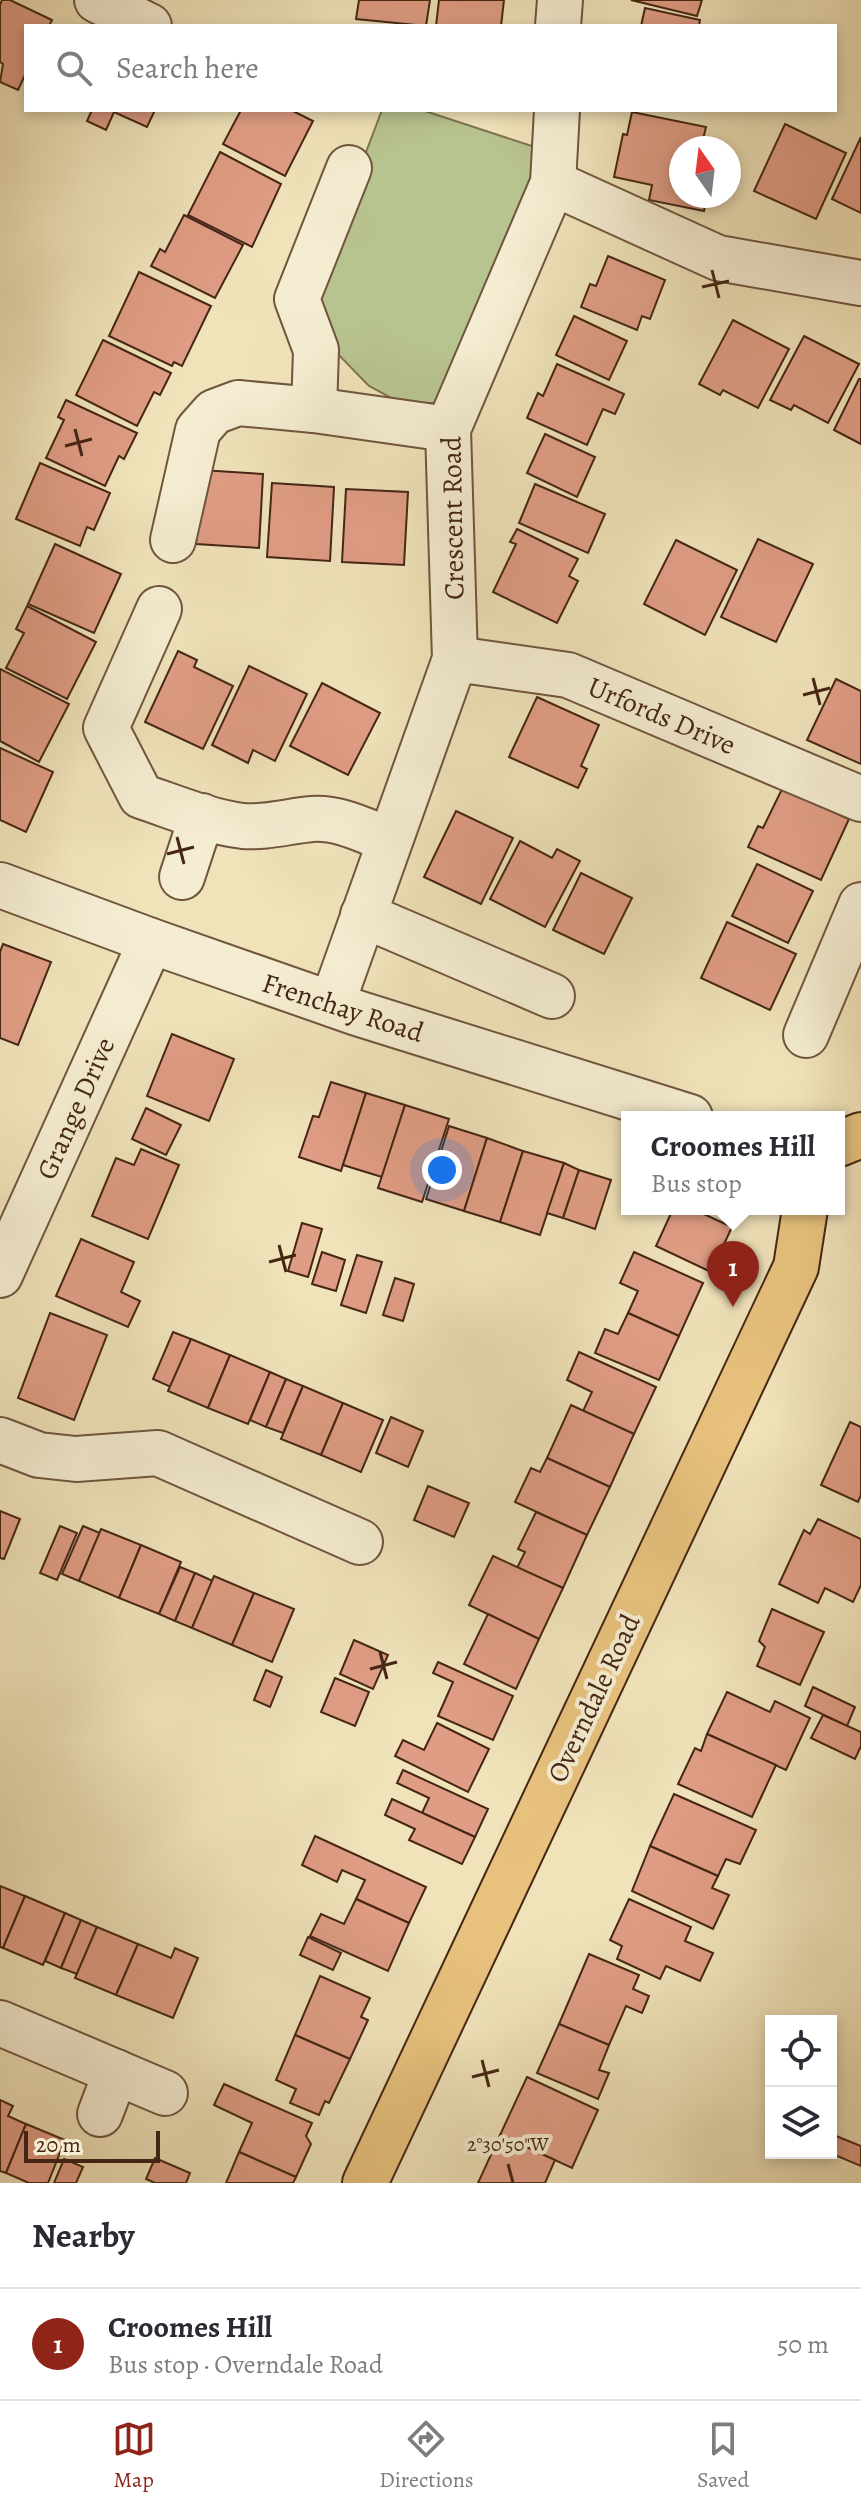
<!DOCTYPE html>
<html lang="en">
<head>
<meta charset="utf-8">
<style>
  :root { --surface:#fff; --page:#f7f7f7; --text:#2b2b33; --muted:#7c7c81; --line:#e1e1e2; --accent:#8f2418 }
  body { margin:0; font-family:Alegreya,serif; background:var(--page); color:var(--text) }
  .controls { position:absolute; right:24px; bottom:24px; display:grid; overflow:hidden; border-radius:0px; box-shadow:0 4px 12px #0003 }
  .controls button { width:72px; height:72px; display:grid; place-items:center; padding:0; border:0; border-bottom:2px solid var(--line); background:var(--surface); color:var(--text); font:40px sans-serif }
  .compass { position:absolute; left:669px; top:136px; width:72px; height:72px; border-radius:50%; background:var(--surface); box-shadow:0 4px 12px #0003; rotate:346deg }
  .scale { position:absolute; left:24px; bottom:20px; width:136px; box-sizing:border-box; padding-left:8px; border:4px solid #452615; border-top:0; font-size:22px; line-height:28px; white-space:nowrap; color:#452615; -webkit-text-stroke:6px #f5edd2; paint-order:stroke }
  .you { position:absolute; left:442px; top:1170px; width:28px; height:28px; margin:-20px; border:6px solid #fff; border-radius:50%; background:#1a73e8; box-shadow:0 0 0 12px #1a73e833 }
  .badge { display:grid; place-items:center; width:52px; height:52px; border-radius:50%; background:var(--accent); color:#fff; font-size:26px; font-weight:700 }
  .pin { position:absolute; translate:-50% -66px; filter:drop-shadow(0 2px 4px #0008) }
  .pin::after { content:''; position:absolute; top:42px; width:28px; height:24px; background:inherit; clip-path:polygon(0 0,100% 0,50% 100%) }
  .popup { position:absolute; left:621px; top:1111px; width:224px; height:104px; box-sizing:border-box; display:grid; place-content:center; border-radius:0px; background:var(--surface); filter:drop-shadow(0 2px 6px #0005); font-size:26px; white-space:nowrap; color:var(--muted) }
  .popup b { font-size:30px; color:var(--text) }
  .popup::after { content:''; position:absolute; left:50%; top:100%; margin-left:-16px; border:16px solid transparent; border-top-color:var(--surface) }
  .list { margin:0; padding:0; list-style:none }
  h2 { display:flex; justify-content:space-between; align-items:center; height:104px; margin:0; padding:0 32px; font-size:34px }
  h2 small { font-size:26px; font-weight:400; color:var(--muted) }
  .list li { display:grid; grid-template-columns:52px 1fr auto; gap:24px; align-items:center; box-sizing:border-box; height:112px; padding:0 32px; border-top:2px solid var(--line) }
  .list b { display:block; font-size:30px; white-space:nowrap }
  .list p { margin:0; font-size:26px; white-space:nowrap; color:var(--muted) }
  .list em { font-size:26px; font-style:normal; color:var(--muted) }
  .icon { flex:none; width:44px; height:44px; fill:none; stroke:currentColor; stroke-width:2; stroke-linecap:round; stroke-linejoin:round }
  .map { position:relative; flex:none; width:861px; height:2183px; overflow:hidden }
  .search { position:absolute; background:var(--surface); box-shadow:0 4px 12px #0003; left:24px; right:24px; top:24px; height:88px; display:flex; align-items:center; gap:20px; box-sizing:border-box; padding:0 28px; border-radius:0px; color:var(--muted); font-size:30px }
  .sheet { height:216px; background:var(--surface) }
  nav { display:flex; justify-content:space-around; align-items:center; box-sizing:border-box; height:112px; border-top:2px solid var(--line); background:var(--surface); font-size:22px; color:var(--muted) }
  nav a { display:grid; justify-items:center; gap:4px }
  nav .on { color:var(--accent) }
  .map>svg:first-child { display:block }
</style>
</head>
<body>
<div class="map">
<svg width="861" height="2183" viewBox="0 0 861 2183">
  <rect width="100%" height="100%" fill="#f0e3ba"/>
  <filter id="stains"><feTurbulence type="fractalNoise" baseFrequency=".0025" numOctaves="4"/><feColorMatrix values="0 0 0 0 .2 0 0 0 0 .09 0 0 0 0 .02 0 0 0 .5 -.17"/></filter>
  <radialGradient id="worn" r=".72"><stop offset=".6" stop-color="#630" stop-opacity="0"/><stop offset="1" stop-color="#630" stop-opacity=".3"/></radialGradient>
  <polygon fill="#b8c490" stroke="#7e7552" stroke-width="2" points="382,110 422,110 541,149 458,380 442,402 406,406 369,386 328,344 316,313 320,273"/>
  <g fill="#e09d85" stroke="#452615" stroke-width="2">
    <polygon points="2,0 10,0 52,20 49,26 26,26 26,73 18,90 0,82 3,64 0,62 0,5"/>
    <polygon points="359,0 430,0 426,26 356,19"/>
    <polygon points="439,0 504,0 501,26 436,26"/>
    <polygon points="631,0 702,0 697,16"/>
    <polygon points="645,8 700,20 699,26 641,26"/>
    <polygon points="92,110 155,110 147,127 114,112 106,130 87,121"/>
    <polygon points="241,110 291,110 313,121 285,176 223,144"/>
    <polygon points="632,112 706,127 701,148 681,148 681,196 707,196 704,211 649,200 652,185 614,177 623,134 627,135"/>
    <polygon points="785,124 846,153 816,219 754,191"/>
    <polygon points="861,137 861,213 832,199"/>
    <polygon points="220,152 281,184 252,247 188,215"/>
    <polygon points="184,215 243,245 215,298 151,266 160,249 165,252"/>
    <polygon points="608,256 665,280 650,319 642,316 637,330 581,307 590,284 596,286"/>
    <polygon points="139,272 211,306 182,366 174,362 172,366 109,336"/>
    <polygon points="574,316 627,341 609,380 556,355"/>
    <polygon points="733,320 789,349 758,408 723,390 720,395 699,384"/>
    <polygon points="804,336 859,364 828,423 794,405 791,410 770,400"/>
    <polygon points="103,340 171,373 160,395 154,392 137,426 76,395"/>
    <polygon points="557,364 624,394 615,414 603,409 587,445 527,418 538,393 543,396"/>
    <polygon points="859,379 861,379 861,444 834,430"/>
    <polygon points="66,400 137,433 124,459 119,456 105,486 46,458 64,420 58,417"/>
    <polygon points="545,434 595,457 577,497 527,473"/>
    <polygon points="40,463 110,493 94,530 87,527 80,546 16,519"/>
    <polygon points="201,470 263,474 259,548 196,544"/>
    <polygon points="272,483 334,487 330,561 267,557"/>
    <polygon points="535,484 605,514 588,553 519,523"/>
    <polygon points="346,489 408,492 404,565 342,562"/>
    <polygon points="517,529 578,559 569,576 578,581 557,623 493,592 516,544 510,542"/>
    <polygon points="758,539 813,564 776,642 721,617"/>
    <polygon points="676,540 737,570 705,635 644,604"/>
    <polygon points="55,544 121,574 94,633 28,604"/>
    <polygon points="27,606 96,642 67,699 6,668 24,633 16,629"/>
    <polygon points="178,651 197,660 194,667 233,686 203,749 145,722"/>
    <polygon points="249,666 307,694 275,761 253,750 248,763 212,745"/>
    <polygon points="0,669 69,704 39,762 0,741"/>
    <polygon points="836,679 861,691 861,764 807,740"/>
    <polygon points="322,683 380,713 348,775 290,746"/>
    <polygon points="537,697 599,725 581,766 587,769 578,788 509,757"/>
    <polygon points="0,748 53,772 26,832 0,820"/>
    <polygon points="782,789 849,819 821,880 748,847 758,826 763,828"/>
    <polygon points="456,811 513,838 481,904 424,877"/>
    <polygon points="520,841 552,858 557,849 580,861 545,927 490,899"/>
    <polygon points="757,864 813,891 788,943 732,916"/>
    <polygon points="581,873 632,898 604,954 553,930"/>
    <polygon points="727,922 796,954 770,1010 701,978"/>
    <polygon points="3,944 51,962 18,1045 0,1038 0,952"/>
    <polygon points="172,1034 234,1059 209,1121 147,1096"/>
    <polygon points="331,1082 366,1093 341,1171 299,1157 313,1116 319,1117"/>
    <polygon points="366,1093 405,1105 382,1177 343,1165"/>
    <polygon points="405,1105 449,1119 422,1202 378,1188"/>
    <polygon points="146,1108 181,1125 166,1155 132,1139"/>
    <polygon points="449,1126 487,1138 464,1211 426,1199"/>
    <polygon points="487,1138 523,1151 500,1222 464,1211"/>
    <polygon points="141,1149 179,1165 148,1239 92,1216 116,1158 134,1165"/>
    <polygon points="523,1151 564,1163 540,1235 500,1222"/>
    <polygon points="564,1163 579,1170 563,1218 547,1213"/>
    <polygon points="579,1170 611,1180 595,1229 563,1218"/>
    <polygon points="673,1209 693,1209 732,1227 711,1272 656,1246"/>
    <polygon points="302,1223 322,1229 308,1277 288,1271"/>
    <polygon points="81,1239 134,1262 121,1292 140,1301 128,1327 56,1296"/>
    <polygon points="322,1252 345,1260 336,1291 312,1284"/>
    <polygon points="634,1252 703,1283 679,1336 628,1313 638,1291 620,1283"/>
    <polygon points="357,1255 382,1262 366,1313 341,1305"/>
    <polygon points="395,1278 414,1284 403,1321 383,1315"/>
    <polygon points="50,1313 107,1335 74,1420 18,1398"/>
    <polygon points="628,1313 679,1336 659,1380 595,1353 605,1329 618,1334"/>
    <polygon points="173,1332 191,1339 171,1387 153,1379"/>
    <polygon points="191,1339 230,1355 208,1408 168,1391"/>
    <polygon points="579,1352 656,1387 634,1434 583,1411 592,1392 567,1380"/>
    <polygon points="230,1355 270,1372 248,1424 208,1408"/>
    <polygon points="270,1372 286,1379 266,1427 250,1420"/>
    <polygon points="286,1379 303,1386 283,1433 266,1427"/>
    <polygon points="303,1386 343,1403 321,1455 281,1439"/>
    <polygon points="343,1403 383,1420 361,1472 321,1455"/>
    <polygon points="571,1405 634,1434 610,1487 547,1458"/>
    <polygon points="391,1417 423,1431 408,1467 376,1453"/>
    <polygon points="850,1422 861,1427 861,1495 858,1502 821,1485"/>
    <polygon points="547,1458 610,1487 587,1535 515,1502 531,1468 540,1472"/>
    <polygon points="428,1486 469,1503 454,1537 414,1520"/>
    <polygon points="0,1511 20,1519 4,1559 0,1558"/>
    <polygon points="536,1512 587,1535 563,1588 517,1568 525,1552 518,1549"/>
    <polygon points="818,1519 861,1539 861,1585 853,1602 825,1588 818,1603 779,1584 804,1530 810,1534"/>
    <polygon points="60,1526 77,1533 57,1580 40,1573"/>
    <polygon points="83,1526 100,1533 79,1581 62,1574"/>
    <polygon points="101,1529 141,1545 119,1598 79,1581"/>
    <polygon points="141,1545 181,1562 159,1614 119,1598"/>
    <polygon points="493,1556 563,1588 539,1639 469,1605"/>
    <polygon points="180,1567 195,1573 175,1621 159,1614"/>
    <polygon points="195,1573 213,1581 192,1628 175,1621"/>
    <polygon points="214,1576 254,1593 232,1645 192,1628"/>
    <polygon points="254,1593 294,1609 272,1662 232,1645"/>
    <polygon points="772,1609 824,1632 800,1685 757,1666 765,1647 759,1641"/>
    <polygon points="488,1614 539,1639 516,1689 464,1664"/>
    <polygon points="354,1640 388,1655 373,1689 340,1674"/>
    <polygon points="438,1662 513,1696 493,1740 438,1716 453,1682 433,1673"/>
    <polygon points="266,1670 282,1677 270,1707 254,1700"/>
    <polygon points="335,1678 369,1692 355,1726 321,1712"/>
    <polygon points="813,1687 855,1707 847,1726 805,1706"/>
    <polygon points="727,1692 770,1712 775,1701 810,1718 786,1770 707,1734"/>
    <polygon points="823,1715 861,1732 861,1746 855,1759 811,1738"/>
    <polygon points="437,1723 489,1749 468,1792 395,1756 403,1740 424,1750"/>
    <polygon points="707,1734 776,1765 752,1817 678,1784 695,1748 701,1751"/>
    <polygon points="403,1770 488,1809 475,1837 422,1813 429,1798 397,1783"/>
    <polygon points="674,1794 756,1830 740,1864 726,1859 718,1876 650,1846"/>
    <polygon points="392,1799 475,1837 462,1864 409,1840 415,1829 385,1815"/>
    <polygon points="315,1836 426,1887 409,1923 356,1899 365,1880 342,1870 337,1882 302,1865"/>
    <polygon points="650,1846 718,1876 712,1888 729,1895 713,1929 632,1891"/>
    <polygon points="0,1886 25,1896 3,1948 0,1947"/>
    <polygon points="25,1896 65,1913 43,1965 3,1948"/>
    <polygon points="356,1899 409,1923 388,1971 310,1936 321,1914 344,1924"/>
    <polygon points="629,1899 691,1927 685,1941 713,1953 700,1981 666,1966 660,1979 617,1959 622,1946 610,1940"/>
    <polygon points="65,1913 81,1920 61,1968 45,1961"/>
    <polygon points="81,1920 97,1927 77,1974 61,1968"/>
    <polygon points="97,1927 138,1944 116,1995 75,1978"/>
    <polygon points="308,1937 341,1953 333,1970 300,1955"/>
    <polygon points="138,1944 171,1958 175,1948 198,1958 173,2018 116,1995"/>
    <polygon points="589,1954 639,1975 633,1989 649,1996 642,2013 626,2006 609,2045 559,2024"/>
    <polygon points="320,1976 370,1998 361,2017 368,2020 350,2059 295,2035"/>
    <polygon points="559,2024 609,2045 599,2070 609,2073 598,2099 537,2073"/>
    <polygon points="295,2035 350,2059 329,2103 325,2101 319,2115 290,2103 296,2089 276,2080"/>
    <polygon points="527,2077 598,2110 572,2168 500,2135"/>
    <polygon points="224,2084 312,2123 306,2136 311,2144 296,2177 239,2152 252,2123 214,2105"/>
    <polygon points="0,2100 13,2106 8,2116 26,2124 6,2173 0,2171"/>
    <polygon points="26,2124 65,2140 48,2183 29,2183 6,2173"/>
    <polygon points="500,2135 555,2160 545,2183 478,2183"/>
    <polygon points="836,2136 861,2146 861,2166 830,2153"/>
    <polygon points="239,2152 296,2177 293,2183 226,2183"/>
    <polygon points="155,2158 190,2173 186,2183 155,2183 146,2179"/>
    <polygon points="64,2159 83,2167 76,2183 54,2183"/>
  </g>
  <g fill="none" stroke-linecap="round" stroke-linejoin="round">
    <g stroke="#70553e" stroke-width="48">
      <g id="minor">
        <polyline points="97,0 149,26"/>
        <polyline points="558,26 560,0"/>
        <polyline points="553,183 718,258 861,283"/>
        <polyline points="314,410 316,350 297,299 349,168"/>
        <polyline points="173,540 198,430 214,412 238,403 314,410 448,429"/>
        <path d="M159,609L106,728L141,796C174,807 209,822 243,826C266,828 289,821 312,819C339,817 365,831 389,840"/>
        <polyline points="455,659 568,675 861,799"/>
        <polyline points="182,877 202,816"/>
        <polyline points="0,885 151,941 357,1013 690,1117"/>
        <polyline points="363,915 552,996"/>
        <polyline points="332,1004 455,659 448,429 553,183 557,110"/>
        <polyline points="806,1035 861,905"/>
        <polyline points="0,1275 151,941"/>
        <polyline points="0,1440 39,1455 76,1459 158,1453 360,1542"/>
        <polyline points="0,2023 165,2093"/>
        <polyline points="100,2114 116,2072"/>
      </g>
    </g>
    <g stroke="#452615" stroke-width="48">
      <g id="major">
        <polyline points="839,1144 861,1135"/>
        <polyline points="365,2183 796,1267 805,1209"/>
      </g>
    </g>
    <use href="#minor" stroke="#f5edd2" stroke-width="44"/>
    <use href="#major" stroke="#e8c27d" stroke-width="44"/>
  </g>
  <path fill="none" stroke="#452615" stroke-width="3" d="M712,270L719,298M702,287L729,281M75,429L82,456M65,446L92,439M813,678L820,705M803,695L830,688M177,837L184,864M167,854L194,847M279,1245L286,1272M269,1262L296,1255M380,1652L387,1679M370,1669L397,1662M482,2060L489,2087M472,2077L499,2070M508,2164L513,2183"/>
  <g text-anchor="middle" stroke-width="8" stroke-linejoin="round" paint-order="stroke">
    <g font-size="28" fill="#452615" stroke="#f5edd2">
      <text transform="translate(452 518) rotate(-91)" y="10">Crescent Road</text>
      <text transform="translate(662 715) rotate(23)" y="10">Urfords Drive</text>
      <text transform="translate(343 1007) rotate(18)" y="10">Frenchay Road</text>
      <text transform="translate(75 1108) rotate(-66)" y="10">Grange Drive</text>
      <text transform="translate(593 1698) rotate(-65)" y="10">Overndale Road</text>
    </g>
  </g>
  <g font-size="20" text-anchor="middle" fill="#452615" stroke="#f5edd2" stroke-width="8" stroke-linejoin="round" paint-order="stroke">
    <text x="508" y="2151">2°30'50"W</text>
  </g>
  <rect width="100%" height="100%" filter="url(#stains)"/>
  <rect width="100%" height="100%" fill="url(#worn)"/>
</svg>
<div class="controls">
<button><svg class="icon" aria-label="locate" viewBox="0 0 24 24"><circle cx="12" cy="12" r="6"/><path d="M12 2v4M12 18v4M2 12h4M18 12h4"/></svg></button>
<button><svg class="icon" aria-label="layers" viewBox="0 0 24 24"><path d="M12 4l9 5-9 5-9-5zM3 14l9 5 9-5"/></svg></button>
</div>
<svg class="compass" viewBox="-18 -18 36 36"><path d="M0-13l5 13h-10z" fill="#e53935"/><path d="M0 13l5-13h-10z" fill="#7c7c81"/></svg>
<div class="scale">20 m</div>
<div class="you"></div>
<div class="pin badge" style="left:733px;top:1307px">1</div>
<div class="popup"><b>Croomes Hill</b>Bus stop</div>
<div class="search"><svg class="icon" aria-label="search" viewBox="0 0 24 24"><circle cx="10" cy="10" r="6"/><path d="M15 15l6 6"/></svg>Search here</div>
</div>
<section class="sheet">
<h2>Nearby<small></small></h2>
<ul class="list">
<li><span class="badge">1</span><div><b>Croomes Hill</b><p>Bus stop · Overndale Road</p></div><em>50 m</em></li>
</ul>
</section>
<nav>
<a class="on"><svg class="icon" aria-label="map" viewBox="0 0 24 24"><path d="M3 6l6-2 6 2 6-2v14l-6 2-6-2-6 2zM9 4v14M15 6v14"/></svg>Map</a>
<a><svg class="icon" aria-label="directions" viewBox="0 0 24 24"><path d="M12 3l9 9-9 9-9-9zM9 14v-3h6M13 9l2 2-2 2"/></svg>Directions</a>
<a><svg class="icon" aria-label="saved" viewBox="0 0 24 24"><path d="M7 4h10v16l-5-4-5 4z"/></svg>Saved</a>
</nav>
</body>
</html>
